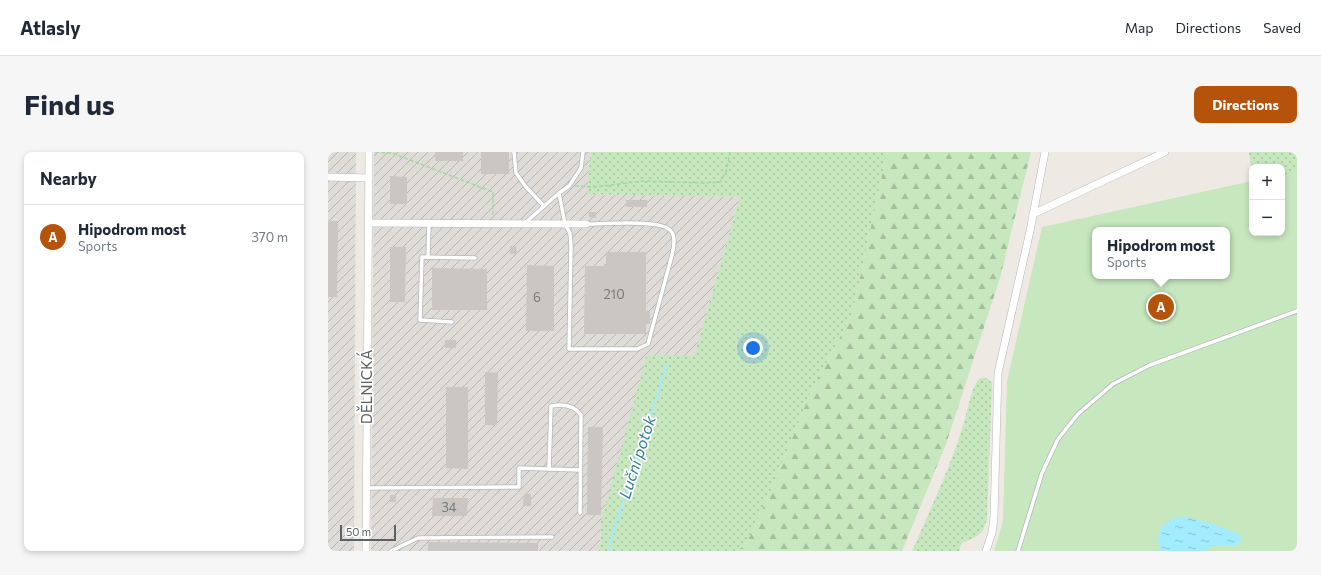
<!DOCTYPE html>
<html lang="en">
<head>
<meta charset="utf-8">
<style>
  :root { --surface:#fff; --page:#f6f6f7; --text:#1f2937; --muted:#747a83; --line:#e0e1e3; --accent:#b45309 }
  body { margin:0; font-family:Commissioner,sans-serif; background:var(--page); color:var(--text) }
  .controls { position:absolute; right:12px; top:12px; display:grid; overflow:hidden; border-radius:8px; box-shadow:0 2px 6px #0003 }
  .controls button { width:36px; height:36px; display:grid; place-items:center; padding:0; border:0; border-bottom:1px solid var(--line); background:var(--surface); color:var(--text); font:20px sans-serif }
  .scale { position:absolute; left:12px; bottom:10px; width:56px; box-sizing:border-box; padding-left:4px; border:2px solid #5b6164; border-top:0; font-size:11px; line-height:14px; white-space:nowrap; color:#5b6164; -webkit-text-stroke:3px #fff; paint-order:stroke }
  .you { position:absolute; left:425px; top:196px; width:14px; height:14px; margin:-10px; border:3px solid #fff; border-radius:50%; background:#1a73e8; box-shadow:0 0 0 6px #1a73e833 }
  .badge { display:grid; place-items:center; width:26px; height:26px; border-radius:50%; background:var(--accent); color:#fff; font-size:13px; font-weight:700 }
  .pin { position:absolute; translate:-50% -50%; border:2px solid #fff; box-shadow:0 1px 4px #0006 }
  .popup { position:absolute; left:764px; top:75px; width:138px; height:52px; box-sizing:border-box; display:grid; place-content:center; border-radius:8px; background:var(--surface); filter:drop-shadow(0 1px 3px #0005); font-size:13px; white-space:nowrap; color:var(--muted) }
  .popup b { font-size:15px; color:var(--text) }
  .popup::after { content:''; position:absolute; left:50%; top:100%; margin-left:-8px; border:8px solid transparent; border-top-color:var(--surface) }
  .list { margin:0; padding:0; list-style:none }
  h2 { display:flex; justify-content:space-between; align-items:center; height:52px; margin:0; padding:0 16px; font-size:17px }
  h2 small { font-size:13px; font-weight:400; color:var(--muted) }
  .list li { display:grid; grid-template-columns:26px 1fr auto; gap:12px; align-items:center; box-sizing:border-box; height:64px; padding:0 16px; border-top:1px solid var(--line) }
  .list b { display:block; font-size:15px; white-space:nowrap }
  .list p { margin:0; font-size:13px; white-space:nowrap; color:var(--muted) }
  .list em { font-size:13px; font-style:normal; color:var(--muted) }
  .map { position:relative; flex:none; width:969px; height:399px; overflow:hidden; border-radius:8px }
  header { display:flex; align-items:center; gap:24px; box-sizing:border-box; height:56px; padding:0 20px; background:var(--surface); border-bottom:1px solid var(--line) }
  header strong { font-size:19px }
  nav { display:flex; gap:22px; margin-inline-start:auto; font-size:14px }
  .intro { display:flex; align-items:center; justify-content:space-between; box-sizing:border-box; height:96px; padding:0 24px }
  h1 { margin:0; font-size:28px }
  .button { padding:10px 18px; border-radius:8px; background:var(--accent); color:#fff; font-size:14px; font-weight:700 }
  main { display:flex; gap:24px; padding:0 24px }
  aside { flex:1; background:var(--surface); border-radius:8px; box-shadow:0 2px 6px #0003 }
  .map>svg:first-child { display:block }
</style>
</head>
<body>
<header>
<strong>Atlasly</strong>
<nav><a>Map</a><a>Directions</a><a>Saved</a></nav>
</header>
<div class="intro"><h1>Find us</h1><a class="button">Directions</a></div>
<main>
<aside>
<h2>Nearby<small></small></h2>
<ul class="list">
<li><span class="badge">A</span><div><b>Hipodrom most</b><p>Sports</p></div><em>370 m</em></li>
</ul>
</aside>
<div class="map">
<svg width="969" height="399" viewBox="0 0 969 399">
  <defs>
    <pattern id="industrial-furrows" width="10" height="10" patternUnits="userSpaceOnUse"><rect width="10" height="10" fill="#dfdbd7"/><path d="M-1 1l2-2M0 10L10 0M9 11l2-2" fill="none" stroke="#b8b5b2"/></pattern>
    <pattern id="grass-dots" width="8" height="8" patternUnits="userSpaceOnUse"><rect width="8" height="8" fill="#c7e7be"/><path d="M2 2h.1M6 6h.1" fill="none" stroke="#a5bf9e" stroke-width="1.8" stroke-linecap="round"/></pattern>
    <pattern id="forest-firs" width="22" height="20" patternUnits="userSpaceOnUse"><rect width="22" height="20" fill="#c7e7be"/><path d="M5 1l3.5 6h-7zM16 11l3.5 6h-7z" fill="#a5bf9e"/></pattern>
    <pattern id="water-ripples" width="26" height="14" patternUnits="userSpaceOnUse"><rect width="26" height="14" fill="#a2ecff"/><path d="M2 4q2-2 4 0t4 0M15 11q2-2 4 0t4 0" fill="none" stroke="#87c3d2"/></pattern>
  </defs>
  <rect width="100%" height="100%" fill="#efe9e3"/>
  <g fill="url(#industrial-furrows)">
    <polygon points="0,0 28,0 26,399 0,399"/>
    <polygon points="46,0 263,0 259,42 412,45 366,204 273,369 272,399 43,399"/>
  </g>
  <g fill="url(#grass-dots)">
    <polygon points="263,0 559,0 524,163 484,237 444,336 418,393 408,399 272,399 273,369 319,203 366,204 412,45 258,42"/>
    <polygon points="921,0 969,0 969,20 954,23 954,15 924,15 924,21"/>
    <path d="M652,226C658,225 664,227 664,234L659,367C655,384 648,385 634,391L631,399H584C604,354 625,310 638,263C642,251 643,235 652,226Z"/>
  </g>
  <polygon fill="url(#forest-firs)" points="559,0 703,0 672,126 618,292 574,399 408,399 418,393 444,336 484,237 524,163"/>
  <path fill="#c7e7be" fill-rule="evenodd" d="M969,20V399H666L675,369L679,229L714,75L924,29V81H954V23ZM767,78H899V124H767Z"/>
  <path fill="url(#water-ripples)" d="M859,365L894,375L912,383L913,386L911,392L907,394L893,393L885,394L876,399H833C826,387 833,371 845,367C849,365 855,365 859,365Z"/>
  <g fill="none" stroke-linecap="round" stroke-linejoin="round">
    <polyline stroke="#a2ecff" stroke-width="2" points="282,399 283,387 339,212"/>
  </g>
  <g fill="#cbc6c2">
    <rect x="107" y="0" width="28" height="9"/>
    <rect x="153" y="0" width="28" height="22"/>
    <polygon points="62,24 79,25 79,52 62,52"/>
    <rect x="298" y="48" width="21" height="7"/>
    <polygon points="261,60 268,60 268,66 261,65"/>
    <polygon points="0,69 10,69 9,145 0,145"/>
    <polygon points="182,94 188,94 189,102 182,102"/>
    <polygon points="62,95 78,95 77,150 62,150"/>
    <polygon points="278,100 318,100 318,159 322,158 322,172 318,172 318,182 256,182 257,114 278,114"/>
    <polygon points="199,113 226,114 226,179 198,179"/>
    <polygon points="104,116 159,117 159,158 104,158"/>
    <rect x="117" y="188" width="11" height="8"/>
    <polygon points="157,220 170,221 169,273 157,273"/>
    <polygon points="118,235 140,235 140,317 118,316"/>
    <polygon points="260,275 275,275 273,363 259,363"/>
    <polygon points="196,342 203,342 203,354 195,354"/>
    <rect x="62" y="343" width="6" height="7"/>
    <polygon points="105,346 140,346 139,364 104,364"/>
    <polygon points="102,390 210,391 210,399 100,399 100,392"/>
  </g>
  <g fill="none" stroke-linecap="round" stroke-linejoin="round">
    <g stroke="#b3b8bb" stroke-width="5">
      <g id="lane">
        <polyline points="186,0 188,21 198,35 216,54"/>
        <path d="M231,41L237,72L242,81L243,94L241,197H309L320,192L344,103C346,95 348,85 343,79C334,67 274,72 258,72"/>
        <polyline points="197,71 231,41 241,34 253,16 255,0"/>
        <polyline points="100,105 101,70"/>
        <polyline points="124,170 92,168 94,105 147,106"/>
        <path d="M221,317L223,254C234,252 246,253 253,263L252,361"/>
        <polyline points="39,336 191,335 191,316 252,318"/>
        <polyline points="63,399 90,386 224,385"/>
        <polyline points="690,399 714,321 730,287 750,262 785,232 822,213 969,159"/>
      </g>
    </g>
    <g stroke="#b3b8bb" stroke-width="8">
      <g id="street">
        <polyline points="0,25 41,26"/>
        <polyline points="705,62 837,0"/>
        <polyline points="41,71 258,72"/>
        <polyline points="38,399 41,0"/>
        <polyline points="658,399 664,381 666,365 670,221 702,79 717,0"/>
      </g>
    </g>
    <g stroke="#a0daa2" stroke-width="1.5" stroke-dasharray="4 2" stroke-linecap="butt">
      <polyline points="47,0 64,1 165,40 165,65"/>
      <polyline points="247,34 267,35 315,29 375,31 392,30 398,20 402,0"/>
    </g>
    <use href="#lane" stroke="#fff" stroke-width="3.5"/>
    <use href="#street" stroke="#fff" stroke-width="7"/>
  </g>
  <g text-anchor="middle" stroke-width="3.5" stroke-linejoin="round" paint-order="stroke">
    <g font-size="13" fill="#777a7c">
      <text x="286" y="147">210</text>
      <text x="209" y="150">6</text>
      <text x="121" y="360">34</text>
    </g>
    <g font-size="15" fill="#5b6164" stroke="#fff">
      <text transform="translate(39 235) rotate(-90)" y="5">DĚLNICKÁ</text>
    </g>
    <g font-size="16" font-style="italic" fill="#347d9a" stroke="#fff">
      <text transform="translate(309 305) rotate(-72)" y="6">Luční potok</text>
    </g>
  </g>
</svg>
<div class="controls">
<button>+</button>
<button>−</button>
</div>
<div class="scale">50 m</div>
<div class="you"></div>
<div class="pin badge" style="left:833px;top:155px">A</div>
<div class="popup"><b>Hipodrom most</b>Sports</div>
</div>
</main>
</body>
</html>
